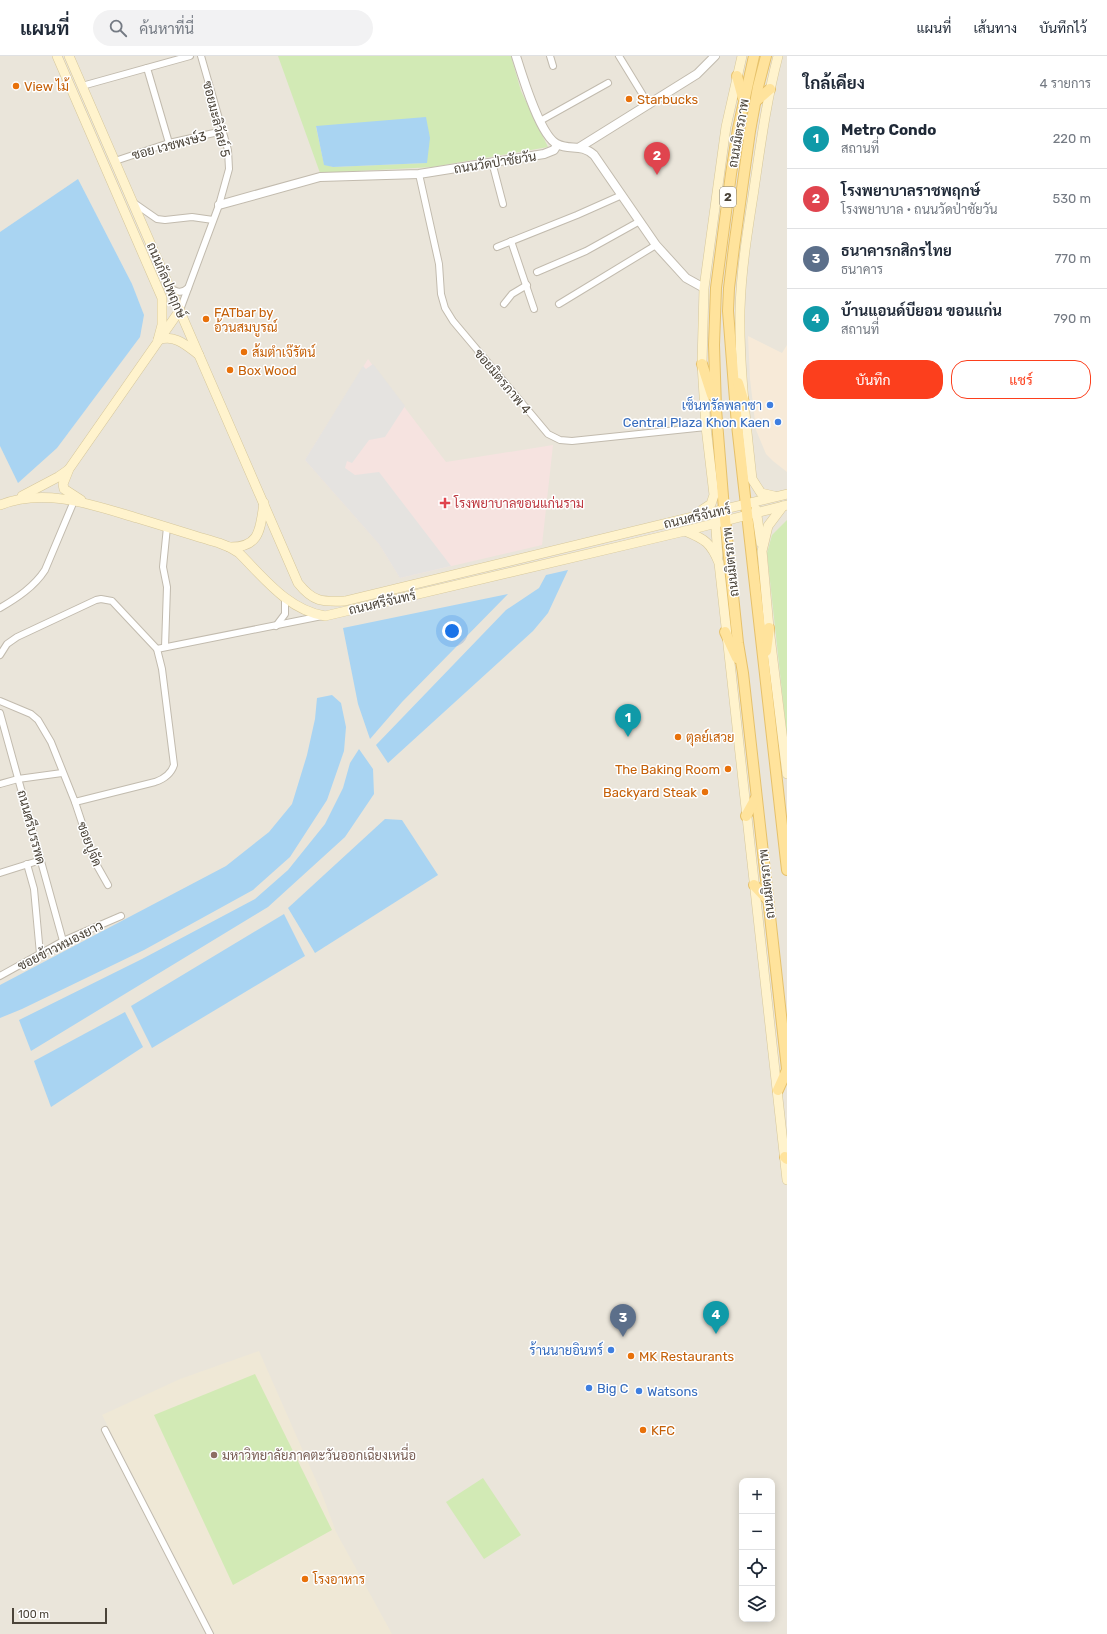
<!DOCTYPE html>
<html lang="th">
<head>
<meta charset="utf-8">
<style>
  :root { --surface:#fff; --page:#f2f2f3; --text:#1f2937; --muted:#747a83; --line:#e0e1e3; --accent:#fc3f1d }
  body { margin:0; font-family:Rubik,Sarabun,sans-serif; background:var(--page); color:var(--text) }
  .controls { position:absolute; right:12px; bottom:12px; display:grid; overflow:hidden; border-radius:8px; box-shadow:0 2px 10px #0003 }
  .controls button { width:36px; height:36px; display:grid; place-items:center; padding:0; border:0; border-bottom:1px solid var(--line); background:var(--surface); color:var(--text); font:20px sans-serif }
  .scale { position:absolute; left:12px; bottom:10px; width:95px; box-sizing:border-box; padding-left:4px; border:2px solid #4b4439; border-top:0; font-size:11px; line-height:14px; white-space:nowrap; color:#4b4439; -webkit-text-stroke:3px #fff; paint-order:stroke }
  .you { position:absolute; left:452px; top:575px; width:14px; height:14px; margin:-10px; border:3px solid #fff; border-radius:50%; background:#1a73e8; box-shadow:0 0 0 6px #1a73e833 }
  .badge { display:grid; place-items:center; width:26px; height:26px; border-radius:50%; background:var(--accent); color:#fff; font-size:13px; font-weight:700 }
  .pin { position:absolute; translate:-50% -33px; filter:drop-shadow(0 1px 2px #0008) }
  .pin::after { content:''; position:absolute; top:21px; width:14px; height:12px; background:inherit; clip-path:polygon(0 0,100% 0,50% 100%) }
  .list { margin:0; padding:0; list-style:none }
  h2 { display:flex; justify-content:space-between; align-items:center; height:52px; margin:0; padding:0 16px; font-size:17px }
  h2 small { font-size:13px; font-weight:400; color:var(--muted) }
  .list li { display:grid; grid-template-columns:26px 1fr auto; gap:12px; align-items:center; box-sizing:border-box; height:60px; padding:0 16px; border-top:1px solid var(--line) }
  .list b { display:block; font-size:15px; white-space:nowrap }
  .list p { margin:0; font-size:13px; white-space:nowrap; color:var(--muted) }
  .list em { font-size:13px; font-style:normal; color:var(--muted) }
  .actions { display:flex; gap:8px; padding:12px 16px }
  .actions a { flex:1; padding:9px 0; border:1px solid var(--accent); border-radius:16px; text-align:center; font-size:14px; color:var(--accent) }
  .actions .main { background:var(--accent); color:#fff }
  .icon { flex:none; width:22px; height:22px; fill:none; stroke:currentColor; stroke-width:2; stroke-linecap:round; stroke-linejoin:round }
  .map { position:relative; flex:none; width:787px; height:1578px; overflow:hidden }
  header { display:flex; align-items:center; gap:24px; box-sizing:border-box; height:56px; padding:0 20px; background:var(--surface); border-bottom:1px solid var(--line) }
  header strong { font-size:19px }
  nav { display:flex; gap:22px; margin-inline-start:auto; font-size:14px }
  .search { width:280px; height:36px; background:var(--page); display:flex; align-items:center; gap:10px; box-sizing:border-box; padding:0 14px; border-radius:22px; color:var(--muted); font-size:15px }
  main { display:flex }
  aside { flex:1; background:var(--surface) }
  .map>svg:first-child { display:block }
</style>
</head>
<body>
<header>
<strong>แผนที่</strong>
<div class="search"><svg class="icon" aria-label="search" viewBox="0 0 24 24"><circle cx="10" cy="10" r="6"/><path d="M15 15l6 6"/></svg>ค้นหาที่นี่</div>
<nav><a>แผนที่</a><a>เส้นทาง</a><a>บันทึกไว้</a></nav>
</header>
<main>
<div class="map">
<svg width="787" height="1578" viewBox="0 0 787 1578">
  <rect width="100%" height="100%" fill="#f6f3ec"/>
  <path fill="#eae5da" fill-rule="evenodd" d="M0,0H787V1578H0ZM742,1425H772V1563H742Z"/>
  <polygon fill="#f7ead8" points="748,280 782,297 787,289 787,416 773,405 766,398 756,374 750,323"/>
  <polygon fill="#efe8d6" points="259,1295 322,1438 336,1476 392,1578 215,1578 102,1359 180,1323"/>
  <polygon fill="#f6e3e0" points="368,303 446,406 553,389 542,489 400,522 379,488 305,404"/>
  <g fill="#d2eab5" fill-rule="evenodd">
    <path d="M278,0H511L521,35L548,91L433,111L320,117ZM316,71V70L427,107L333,111L324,108Z"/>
    <polygon points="787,464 787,682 767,497 772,479"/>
    <polygon points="255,1318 332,1474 233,1529 154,1359"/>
    <polygon points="483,1422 521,1479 484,1503 446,1446"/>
  </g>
  <polygon fill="#e5e3e0" points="373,308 405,350 385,381 369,384 352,407 347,405 345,412 355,419 379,416 451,510 400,522 379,488 305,404 363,310 366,313"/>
  <g fill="#a9d4f2">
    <polygon points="426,61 430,82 427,107 333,111 324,109 316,70"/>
    <polygon points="78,123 132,228 144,259 140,281 57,392 18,427 0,390 0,176"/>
    <polygon points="568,514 548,557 533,575 388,707 376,689 506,554 539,532 546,519"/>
    <polygon points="508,538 402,646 370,683 358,648 343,572"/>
    <polygon points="332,639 341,647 346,671 344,695 327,744 290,801 253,834 144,894 22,953 0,962 0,929 226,810 269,776 292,748 307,699 315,663 317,642"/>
    <polygon points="359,693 373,713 374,738 345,781 268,851 31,995 19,964 142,903 255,843 288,814 325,768 343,732 350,707"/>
    <polygon points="385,763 402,764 438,819 315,897 288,852"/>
    <polygon points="284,858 305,900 152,992 131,950"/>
    <polygon points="125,956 143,991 51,1051 34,1005"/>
  </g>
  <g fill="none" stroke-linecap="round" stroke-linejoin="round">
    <g stroke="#c2bbae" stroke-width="8">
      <g id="minor">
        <polyline points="550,0 553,10"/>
        <polyline points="619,0 649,49"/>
        <polyline points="147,12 169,87"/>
        <polyline points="82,30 190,0"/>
        <polyline points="540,65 608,27"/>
        <polyline points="115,105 169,87 223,75"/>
        <polyline points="492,106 503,148"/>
        <polyline points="419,118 439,208 441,238 445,252 453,265 548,378 560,384 572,385 706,371"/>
        <polyline points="134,147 157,163 165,164 192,161 213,164"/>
        <polyline points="511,185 534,253"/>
        <polyline points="497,191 577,159 622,139"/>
        <polyline points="537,216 586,195 640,165"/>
        <path d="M170,232C177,236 181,238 188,232"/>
        <polyline points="504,248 512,238 527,229"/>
        <polyline points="559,248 656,189"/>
        <polyline points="180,254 219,149 229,113 228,94 201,0"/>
        <path d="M0,552C17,542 34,531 45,514L74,445"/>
        <polyline points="276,570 285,558 285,542"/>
        <polyline points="165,591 167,531 163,511 167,471"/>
        <polyline points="157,593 322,560"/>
        <path d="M0,599L7,588L17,581L96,544L101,543L112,545L157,593L162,613L174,709C171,718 164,723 155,726L75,746L51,686L38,664L31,658L0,645"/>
        <polyline points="0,657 63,885"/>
        <polyline points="0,728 18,723 62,717"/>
        <polyline points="75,746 95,806 108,829"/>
        <polyline points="27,808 34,833 40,898"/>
        <polyline points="0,817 41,804"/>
        <polyline points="0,920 63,885 121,860"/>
        <polyline points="105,1374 210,1578"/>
      </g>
    </g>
    <g stroke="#c2bbae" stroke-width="10">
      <g id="tertiary">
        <path d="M516,0C522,19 540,80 557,88C570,95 581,87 594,99L656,189L686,222L704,232"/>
        <polyline points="580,91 697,18 715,0"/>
        <polyline points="219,149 320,121 419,118 544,98 554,94 557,89"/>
      </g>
    </g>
    <g stroke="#d6c79b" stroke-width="10">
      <g id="secondary">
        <polyline points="57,0 162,242 162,269 158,284"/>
        <path d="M69,0L298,527C313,546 322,546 345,545L787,438"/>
        <path d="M158,284C175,278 186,289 199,299"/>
        <polyline points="22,440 58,421 68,414"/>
        <path d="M774,440L761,437L752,423C746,367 739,311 740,254C741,216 747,178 753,140C760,93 766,46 778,0"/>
        <polyline points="81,444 64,433 63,428 69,413 180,254"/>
        <path d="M0,449C45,431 93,449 137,462C164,470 191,479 219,487L229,491L239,497C264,522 288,554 325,560L685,475L787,449"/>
        <polyline points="783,450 768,470 762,495 769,572 787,718"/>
        <polyline points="756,453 761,487"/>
        <polyline points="699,456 711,448 714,439 706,371 702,308 704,232 726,71 742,0"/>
        <polyline points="715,461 718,500"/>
        <path d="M685,475C705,483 711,487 719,507L787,1124"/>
        <path d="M229,491C261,492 260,472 264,447"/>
      </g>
    </g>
    <g stroke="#e6c16a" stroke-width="12">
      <g id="primary">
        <polyline points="754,0 738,73 731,118 716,232 714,289 716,353 724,453 738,587 743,617 787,1013"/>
        <polyline points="766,0 758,31 750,75 734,191 729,232 728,255 737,369 787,814"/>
        <polyline points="737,20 743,42"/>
        <polyline points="756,45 770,33"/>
        <polyline points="702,308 712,339"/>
        <polyline points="738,327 745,350"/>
        <polyline points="725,576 737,602"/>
        <polyline points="766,595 769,572"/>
        <polyline points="746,760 756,742"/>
        <polyline points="754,829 768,844"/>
        <polyline points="778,1034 787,1014"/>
        <polyline points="785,1101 787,1103"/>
      </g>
    </g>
    <use href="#minor" stroke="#fff" stroke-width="6"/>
    <use href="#tertiary" stroke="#fff" stroke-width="8"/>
    <use href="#secondary" stroke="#fff3cd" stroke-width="9"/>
    <use href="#primary" stroke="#ffe39c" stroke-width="10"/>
  </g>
  <g fill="#e8710a" stroke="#fff" stroke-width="1.5">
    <circle cx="16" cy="30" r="4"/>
    <circle cx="629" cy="43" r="4"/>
    <circle cx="206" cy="263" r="4"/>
    <circle cx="244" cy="296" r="4"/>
    <circle cx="230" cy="314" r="4"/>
    <circle cx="678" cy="681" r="4"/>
    <circle cx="728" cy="713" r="4"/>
    <circle cx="705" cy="736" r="4"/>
    <circle cx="631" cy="1300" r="4"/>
    <circle cx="643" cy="1374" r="4"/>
    <circle cx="305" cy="1523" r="4"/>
  </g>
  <g fill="#3f7fe0" stroke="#fff" stroke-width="1.5">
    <circle cx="770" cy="349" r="4"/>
    <circle cx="778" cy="366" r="4"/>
    <circle cx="611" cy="1294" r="4"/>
    <circle cx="589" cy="1332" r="4"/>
    <circle cx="639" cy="1335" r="4"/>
  </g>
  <path fill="#e0444e" stroke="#fff" stroke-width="1.5" d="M443 441h4v4h4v4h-4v4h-4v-4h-4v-4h4z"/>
  <circle fill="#8d6e63" stroke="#fff" stroke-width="1.5" cx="214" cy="1399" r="4"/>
  <g text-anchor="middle" stroke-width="3" stroke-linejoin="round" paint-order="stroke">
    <rect fill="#fff" stroke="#817c74" stroke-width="1" x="720" y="131" width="16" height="20" rx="3"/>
    <g font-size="12" font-weight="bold" fill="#4b4439">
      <text x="728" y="145">2</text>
    </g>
    <g font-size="13" fill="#c56008" stroke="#fff" text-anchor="start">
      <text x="24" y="35">View ไม้</text>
      <text x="637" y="48">Starbucks</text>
      <text x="214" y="261">FATbar by<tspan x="214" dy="15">อ้วนสมบูรณ์</tspan></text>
      <text x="252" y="301">ส้มตำเจ๊รัตน์</text>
      <text x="238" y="319">Box Wood</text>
      <text x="686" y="686">ตุลย์เสวย</text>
      <text x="720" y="718" text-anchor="end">The Baking Room</text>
      <text x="697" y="741" text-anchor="end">Backyard Steak</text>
      <text x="639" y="1305">MK Restaurants</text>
      <text x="651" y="1379">KFC</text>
      <text x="313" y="1528">โรงอาหาร</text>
    </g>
    <g font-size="13" fill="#4b4439" stroke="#fff">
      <text transform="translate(217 63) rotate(76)" y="5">ซอยมะลิวัลย์ 5</text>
      <text transform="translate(738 77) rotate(-80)" y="5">ถนนมิตรภาพ</text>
      <text transform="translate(169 89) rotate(-15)" y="5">ซอย เวชพงษ์3</text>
      <text transform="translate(495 106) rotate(-9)" y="5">ถนนวัดป่าชัยวัน</text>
      <text transform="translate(167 224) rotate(67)" y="5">ถนนกัลปพฤกษ์</text>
      <text transform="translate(503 325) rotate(50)" y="5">ซอยมิตรภาพ 4</text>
      <text transform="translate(697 460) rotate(-13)" y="5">ถนนศรีจันทร์</text>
      <text transform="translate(730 506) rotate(-96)" y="5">ถนนมิตรภาพ</text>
      <text transform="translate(382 546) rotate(-13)" y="5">ถนนศรีจันทร์</text>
      <text transform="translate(32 771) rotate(75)" y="5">ถนนศรีบรรพด</text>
      <text transform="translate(90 788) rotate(69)" y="5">ซอยปูจัด</text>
      <text transform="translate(766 828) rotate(-96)" y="5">ถนนมิตรภาพ</text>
      <text transform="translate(60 889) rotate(-27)" y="5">ซอยข้าวหมองยาว</text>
    </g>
    <g font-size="13" fill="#366cbe" stroke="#fff" text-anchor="end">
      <text x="762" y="354">เซ็นทรัลพลาซา</text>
      <text x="770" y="371">Central Plaza Khon Kaen</text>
      <text x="603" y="1299">ร้านนายอินทร์</text>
      <text x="597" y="1337" text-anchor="start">Big C</text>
      <text x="647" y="1340" text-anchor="start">Watsons</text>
    </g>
    <g font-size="13" fill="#be3a42" stroke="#fff" text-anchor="start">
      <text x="454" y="452">โรงพยาบาลขอนแก่นราม</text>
    </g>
    <g font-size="13" fill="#785e54" stroke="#fff" text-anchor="start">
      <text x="222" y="1404">มหาวิทยาลัยภาคตะวันออกเฉียงเหนี่อ</text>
    </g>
  </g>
</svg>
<div class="controls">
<button>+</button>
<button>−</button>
<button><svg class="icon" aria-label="locate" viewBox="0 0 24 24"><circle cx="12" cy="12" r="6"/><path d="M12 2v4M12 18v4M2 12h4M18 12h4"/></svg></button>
<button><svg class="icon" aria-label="layers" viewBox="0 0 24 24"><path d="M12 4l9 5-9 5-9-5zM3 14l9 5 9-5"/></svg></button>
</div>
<div class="scale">100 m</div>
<div class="you"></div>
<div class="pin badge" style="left:628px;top:681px;background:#0f9aa8">1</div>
<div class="pin badge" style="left:657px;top:119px;background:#e0444e">2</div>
<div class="pin badge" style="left:623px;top:1281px;background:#5c6f8a">3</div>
<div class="pin badge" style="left:716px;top:1278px;background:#0f9aa8">4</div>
</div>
<aside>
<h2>ใกล้เคียง<small>4 รายการ</small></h2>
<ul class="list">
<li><span class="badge" style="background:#0f9aa8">1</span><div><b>Metro Condo</b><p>สถานที่</p></div><em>220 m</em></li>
<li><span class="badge" style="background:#e0444e">2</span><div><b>โรงพยาบาลราชพฤกษ์</b><p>โรงพยาบาล · ถนนวัดป่าชัยวัน</p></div><em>530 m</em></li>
<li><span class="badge" style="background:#5c6f8a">3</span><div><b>ธนาคารกสิกรไทย</b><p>ธนาคาร</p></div><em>770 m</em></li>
<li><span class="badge" style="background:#0f9aa8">4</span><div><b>บ้านแอนด์บียอน ขอนแก่น</b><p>สถานที่</p></div><em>790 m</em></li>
</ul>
<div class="actions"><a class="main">บันทึก</a><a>แชร์</a></div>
</aside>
</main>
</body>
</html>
